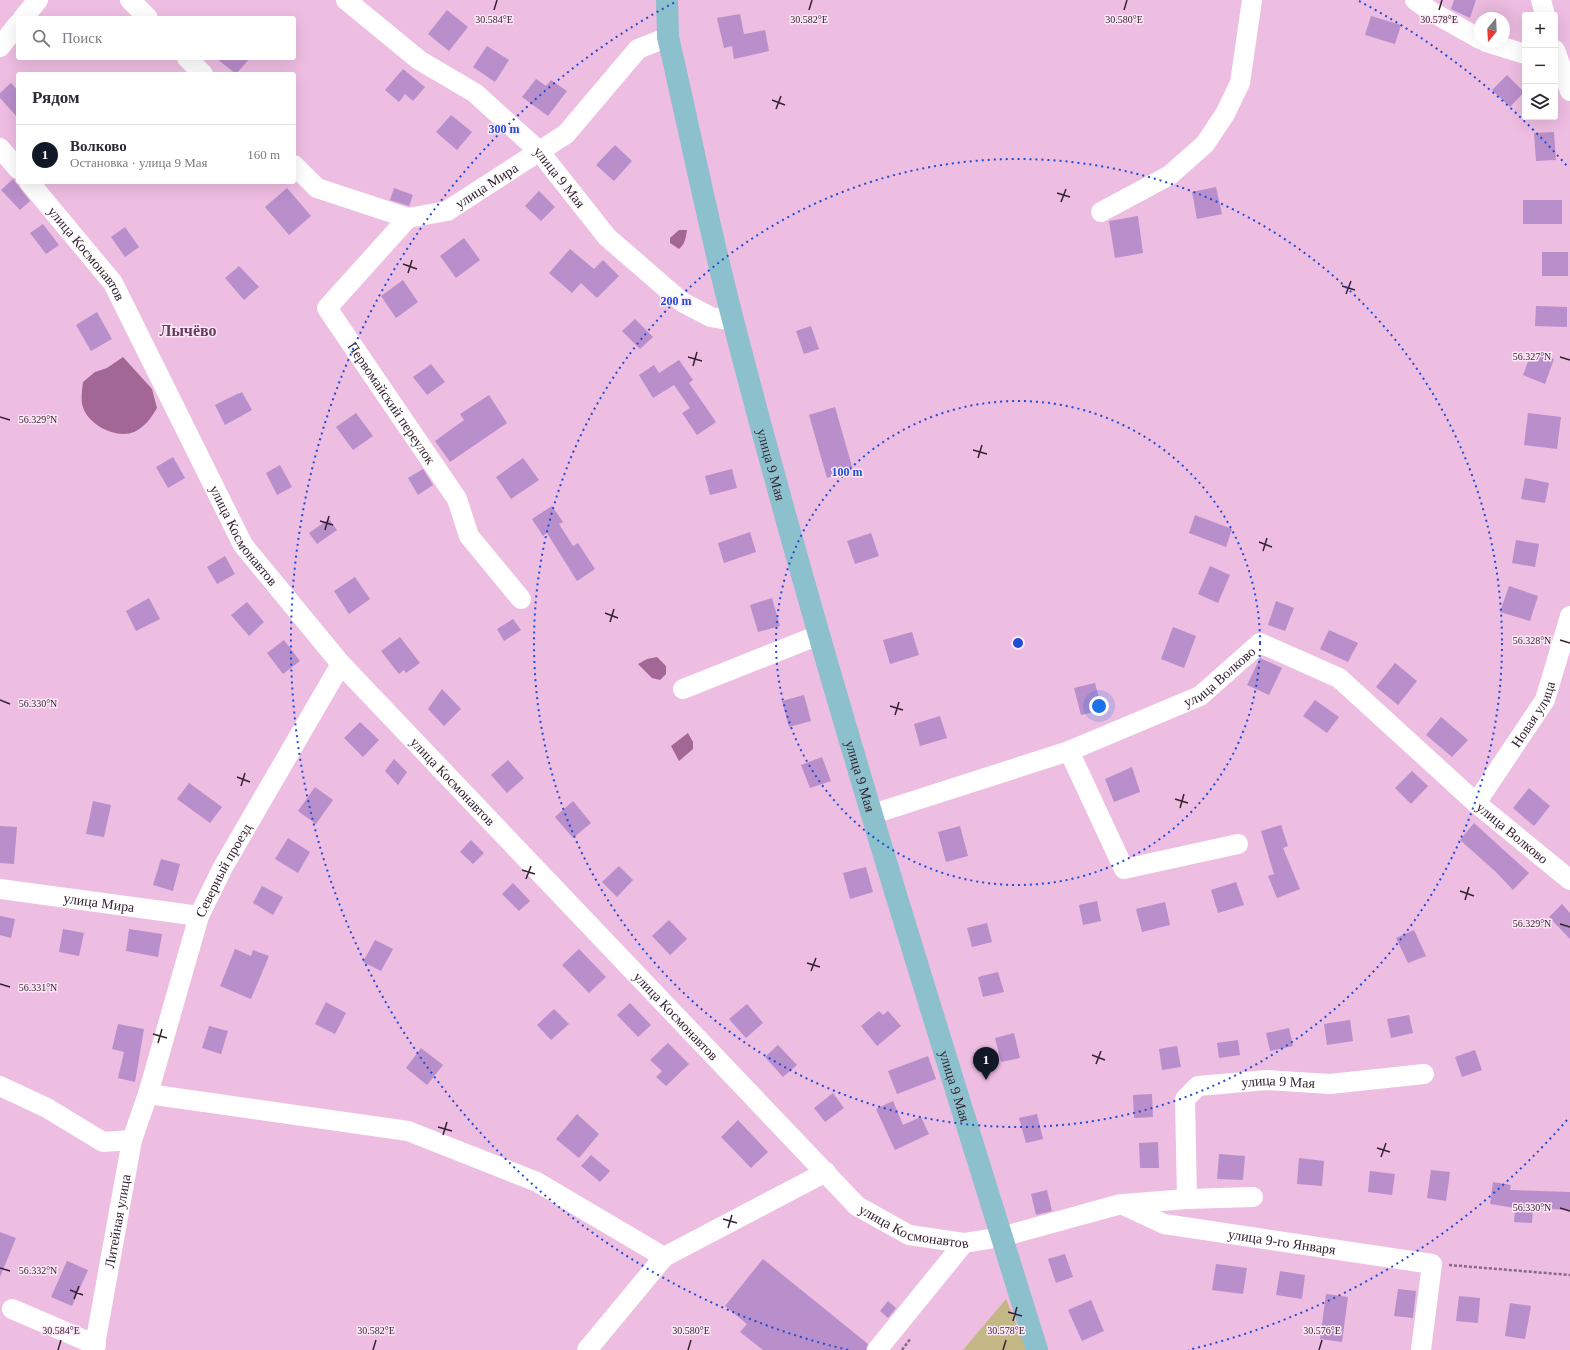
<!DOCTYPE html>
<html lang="ru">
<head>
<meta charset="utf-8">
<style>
  :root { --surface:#fff; --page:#f7f7f7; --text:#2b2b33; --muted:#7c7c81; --line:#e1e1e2; --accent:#111827 }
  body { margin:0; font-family:"Times New Roman",serif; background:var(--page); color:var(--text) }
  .controls { position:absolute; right:12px; top:12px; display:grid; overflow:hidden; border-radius:4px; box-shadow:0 4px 16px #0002 }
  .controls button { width:36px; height:36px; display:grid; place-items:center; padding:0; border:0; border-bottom:1px solid var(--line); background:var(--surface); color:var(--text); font:20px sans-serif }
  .compass { position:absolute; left:1474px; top:12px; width:36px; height:36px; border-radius:50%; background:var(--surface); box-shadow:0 4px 16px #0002; rotate:198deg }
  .you { position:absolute; left:1099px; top:706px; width:14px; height:14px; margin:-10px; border:3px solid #fff; border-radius:50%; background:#1a73e8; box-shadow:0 0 0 6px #1a73e833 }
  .badge { display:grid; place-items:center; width:26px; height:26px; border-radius:50%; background:var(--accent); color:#fff; font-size:13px; font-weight:700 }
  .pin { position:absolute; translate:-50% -33px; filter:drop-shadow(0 1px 2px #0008) }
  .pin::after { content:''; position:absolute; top:21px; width:14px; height:12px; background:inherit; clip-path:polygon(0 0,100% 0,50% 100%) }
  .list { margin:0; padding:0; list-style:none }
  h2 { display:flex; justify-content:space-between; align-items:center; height:52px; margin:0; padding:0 16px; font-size:17px }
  h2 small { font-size:13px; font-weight:400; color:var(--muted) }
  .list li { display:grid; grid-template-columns:26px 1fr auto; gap:12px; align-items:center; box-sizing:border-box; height:60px; padding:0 16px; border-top:1px solid var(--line) }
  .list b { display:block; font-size:15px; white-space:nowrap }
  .list p { margin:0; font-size:13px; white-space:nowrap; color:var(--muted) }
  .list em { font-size:13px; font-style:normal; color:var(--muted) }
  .icon { flex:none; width:22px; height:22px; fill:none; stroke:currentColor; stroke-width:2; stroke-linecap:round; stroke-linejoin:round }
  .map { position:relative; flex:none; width:1570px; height:1350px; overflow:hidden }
  .search { position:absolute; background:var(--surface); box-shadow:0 4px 16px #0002; left:16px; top:16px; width:280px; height:44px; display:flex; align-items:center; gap:10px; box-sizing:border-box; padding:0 14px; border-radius:4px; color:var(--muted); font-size:15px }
  .panel { position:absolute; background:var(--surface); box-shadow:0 4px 16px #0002; left:16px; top:72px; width:280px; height:112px; border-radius:4px }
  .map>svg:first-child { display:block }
</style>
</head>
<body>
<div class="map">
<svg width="1570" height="1350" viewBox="0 0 1570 1350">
  <rect width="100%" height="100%" fill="#eebde2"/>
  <polygon fill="#c4b786" points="1006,1299 1027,1350 963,1350"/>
  <g fill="#a26795">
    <path d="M679,230H687C686,237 685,244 679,249L670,243V238Z"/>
    <path d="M123,357L152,389L157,408C151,418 145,427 134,432C117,439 91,426 84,410C80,402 82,391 83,382L95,372L107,368Z"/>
    <polygon points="657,657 666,666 666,674 660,680 652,678 638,664 647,659"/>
    <polygon points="688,733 693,742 693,749 679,761 671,746"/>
  </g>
  <g fill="#b88ecb">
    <polygon points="1454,0 1476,0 1470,18 1451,9"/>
    <polygon points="447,10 468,27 449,51 428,34"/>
    <polygon points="740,14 744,34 765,30 769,51 734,59 732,46 724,48 717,18"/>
    <polygon points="1371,16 1401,25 1395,44 1365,35"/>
    <polygon points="487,46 509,60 495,82 473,67"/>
    <polygon points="216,58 250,58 236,74"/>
    <polygon points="403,69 425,87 413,101 405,94 399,102 385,90"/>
    <polygon points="1507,75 1524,92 1510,107 1492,90"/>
    <polygon points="536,79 546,86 551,80 567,91 548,116 522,97"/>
    <polygon points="11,83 18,91 18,118 0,98 0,93"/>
    <polygon points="451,115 472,132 457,150 436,132"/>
    <polygon points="1554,132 1556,160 1536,161 1534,133"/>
    <polygon points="615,145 632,161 614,181 596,165"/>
    <polygon points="13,179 30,201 20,210 1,190"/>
    <polygon points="1216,187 1222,214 1197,219 1192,192"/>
    <polygon points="287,188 311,216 289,235 265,207"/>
    <polygon points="394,188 413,195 409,206 390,200"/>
    <polygon points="539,191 555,207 541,221 525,206"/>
    <rect x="1523" y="200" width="39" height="24"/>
    <polygon points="1138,216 1143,253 1115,258 1109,221"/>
    <polygon points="43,224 59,245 46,254 30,233"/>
    <polygon points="125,227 139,247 125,257 111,237"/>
    <polygon points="464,238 480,260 456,278 440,256"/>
    <polygon points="570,249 594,269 603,260 619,276 597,298 581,283 572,293 549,273"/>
    <rect x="1542" y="252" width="26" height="24"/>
    <polygon points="239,266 259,287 244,300 225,278"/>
    <polygon points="403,280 418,302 396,318 381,296"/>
    <polygon points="1536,306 1567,307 1567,327 1535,326"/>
    <polygon points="97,312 112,339 91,351 76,325"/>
    <polygon points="635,319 653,337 640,349 622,331"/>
    <polygon points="811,326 819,349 804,354 796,331"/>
    <polygon points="1532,351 1554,359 1545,384 1523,375"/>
    <polygon points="679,360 693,380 689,383 716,422 697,435 682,413 690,408 674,385 653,398 639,375 654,365 659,373"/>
    <polygon points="431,364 445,382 427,395 413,377"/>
    <polygon points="242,392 252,410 225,425 215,405 239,393 239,394"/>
    <polygon points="489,395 507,423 450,462 435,441 464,420 460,414"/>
    <polygon points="835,407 853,470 827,478 809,415"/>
    <polygon points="356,413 373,436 353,450 336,427"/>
    <polygon points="1528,413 1561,417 1557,449 1524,445"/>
    <polygon points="173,457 185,478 168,488 156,467"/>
    <polygon points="523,458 539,480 511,499 496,477"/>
    <polygon points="280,465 292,487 277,495 266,473"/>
    <polygon points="423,469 433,485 418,495 408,478"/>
    <polygon points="732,469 737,488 710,495 705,476"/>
    <polygon points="1525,478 1549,483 1545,503 1521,499"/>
    <polygon points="552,506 563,522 559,524 573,546 578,543 595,569 577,581 547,533 543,536 532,519"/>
    <polygon points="1195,515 1232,529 1226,547 1189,533"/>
    <polygon points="329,519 337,530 317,544 309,533"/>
    <polygon points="750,532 756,552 724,563 718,543"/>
    <polygon points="871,533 879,556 855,564 847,541"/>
    <polygon points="1516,540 1539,544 1535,567 1512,563"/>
    <polygon points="225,556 235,574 217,584 207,567"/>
    <polygon points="1210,566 1230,575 1218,603 1198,594"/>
    <polygon points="355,577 370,599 349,614 334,591"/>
    <polygon points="1509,586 1538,596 1530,621 1500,612"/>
    <polygon points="149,598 160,619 136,631 126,611"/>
    <polygon points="772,598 780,626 758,632 750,605"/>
    <polygon points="1276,601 1294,608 1285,631 1268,625"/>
    <polygon points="247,602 264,622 249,636 231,615"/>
    <polygon points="513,619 521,630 504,641 497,629"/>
    <polygon points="1173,627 1196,636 1184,668 1161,659"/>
    <polygon points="1329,630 1358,643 1348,662 1320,649"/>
    <polygon points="912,632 919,655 890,664 883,640"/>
    <polygon points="400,637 420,663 406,673 404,670 399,674 381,651"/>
    <polygon points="284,640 300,661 283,674 267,653"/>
    <polygon points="1260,658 1282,668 1269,695 1247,685"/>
    <polygon points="1395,663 1417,681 1398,705 1376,687"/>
    <polygon points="1095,683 1102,710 1081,715 1074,688"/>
    <polygon points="442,689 461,709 444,726 428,709"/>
    <polygon points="804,695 811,721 789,727 782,701"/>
    <polygon points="1315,700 1339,717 1327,733 1303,716"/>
    <polygon points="940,716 947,738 920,746 914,724"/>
    <polygon points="1441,717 1468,740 1452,757 1426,735"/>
    <polygon points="360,722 379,740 363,757 344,738"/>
    <polygon points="822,757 831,781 810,788 801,765"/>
    <polygon points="394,759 407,772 398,785 385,771"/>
    <polygon points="508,760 524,778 507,793 491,775"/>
    <polygon points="1132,767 1140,792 1114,802 1105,779"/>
    <polygon points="1412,771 1428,786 1411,804 1395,788"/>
    <polygon points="189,783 222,807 210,823 177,799"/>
    <polygon points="315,787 333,800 316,824 298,811"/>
    <polygon points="1529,788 1550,806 1534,826 1513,808"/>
    <polygon points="93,801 111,805 104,837 86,834"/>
    <polygon points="573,801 591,823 573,838 555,817"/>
    <polygon points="1474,823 1529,873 1513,890 1496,872 1460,840"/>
    <polygon points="1281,825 1288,846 1283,848 1300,889 1277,898 1268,876 1274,874 1261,831"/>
    <polygon points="0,826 17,827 14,864 0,863"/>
    <polygon points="960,826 968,856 946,862 938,832"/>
    <polygon points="288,838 310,852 298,873 275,859"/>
    <polygon points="471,840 484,853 473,864 460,852"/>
    <polygon points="161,859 180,864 173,891 153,885"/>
    <polygon points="619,866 633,880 617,897 602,882"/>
    <polygon points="866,867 873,892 850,899 843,873"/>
    <polygon points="1236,882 1244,905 1218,913 1211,890"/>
    <polygon points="513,883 530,901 519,911 502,894"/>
    <polygon points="262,886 283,897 273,915 253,903"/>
    <polygon points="1097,901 1101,921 1083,925 1079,905"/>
    <polygon points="1165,902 1170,925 1142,932 1136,909"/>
    <polygon points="1562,904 1570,913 1570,939 1549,917"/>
    <polygon points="0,916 15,919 11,938 0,935"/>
    <polygon points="669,920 687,939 670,955 652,936"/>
    <polygon points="987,923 992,942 972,947 967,928"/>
    <polygon points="63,929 84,933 79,956 59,952"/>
    <polygon points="129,929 162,934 158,957 126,951"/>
    <polygon points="1414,930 1426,956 1408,963 1396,938"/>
    <polygon points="375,940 393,949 381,971 363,962"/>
    <polygon points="235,949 251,956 253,950 269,956 251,999 220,986"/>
    <polygon points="579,949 606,977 589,993 562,965"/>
    <polygon points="998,972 1004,992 983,997 978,977"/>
    <polygon points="326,1002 346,1013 335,1034 315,1024"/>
    <polygon points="630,1003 651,1025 638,1037 617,1015"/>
    <polygon points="747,1004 763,1023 746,1038 729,1019"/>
    <polygon points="554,1009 569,1024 551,1040 537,1025"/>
    <polygon points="879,1011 883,1015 888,1011 901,1026 877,1046 861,1026"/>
    <polygon points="1409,1015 1413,1033 1391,1038 1387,1019"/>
    <polygon points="1350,1020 1353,1041 1327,1045 1324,1024"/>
    <polygon points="118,1024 144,1029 135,1082 118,1078 124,1052 112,1049"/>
    <polygon points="209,1026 228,1031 221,1054 202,1048"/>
    <polygon points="1289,1028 1293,1046 1270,1051 1266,1033"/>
    <polygon points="1014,1033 1020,1058 1001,1062 995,1038"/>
    <polygon points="1238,1040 1240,1055 1219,1058 1217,1043"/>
    <polygon points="668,1043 689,1064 666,1086 656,1077 662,1071 650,1060"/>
    <polygon points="778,1045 797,1065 783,1077 765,1057"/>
    <polygon points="1177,1046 1181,1067 1162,1070 1159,1049"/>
    <polygon points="421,1048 443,1065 427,1085 406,1068"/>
    <polygon points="1475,1050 1482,1070 1462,1077 1455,1057"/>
    <polygon points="928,1056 936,1079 897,1094 888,1071"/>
    <polygon points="833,1093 844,1108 825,1122 814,1108"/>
    <polygon points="1152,1094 1153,1117 1134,1118 1133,1095"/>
    <polygon points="893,1101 903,1125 921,1117 929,1134 895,1150 876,1109"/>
    <polygon points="577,1114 599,1134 579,1158 556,1139"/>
    <polygon points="1037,1114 1043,1139 1026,1143 1019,1118"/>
    <polygon points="738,1120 768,1152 751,1168 721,1137"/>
    <polygon points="1158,1142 1159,1168 1140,1168 1139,1143"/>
    <polygon points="1219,1154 1245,1156 1243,1180 1217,1179"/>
    <polygon points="591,1155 610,1171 600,1182 581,1166"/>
    <polygon points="1299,1158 1324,1161 1322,1186 1297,1184"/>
    <polygon points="1431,1170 1450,1172 1446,1201 1427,1198"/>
    <polygon points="1370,1171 1395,1174 1392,1195 1368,1192"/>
    <polygon points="1493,1182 1511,1185 1510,1190 1570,1192 1570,1210 1533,1208 1532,1223 1514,1222 1515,1208 1490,1204"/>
    <polygon points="1047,1190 1052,1211 1036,1215 1031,1194"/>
    <polygon points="0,1232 16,1238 0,1277"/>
    <polygon points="1065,1254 1073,1277 1056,1283 1048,1259"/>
    <polygon points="763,1259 868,1344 866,1350 763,1350 740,1332 747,1324 725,1306"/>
    <polygon points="67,1261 88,1270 72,1306 51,1297"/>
    <polygon points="1216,1264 1247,1268 1243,1294 1212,1290"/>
    <polygon points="1280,1271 1305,1275 1302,1299 1276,1295"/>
    <polygon points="1398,1289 1416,1291 1413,1318 1394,1316"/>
    <polygon points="1326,1294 1348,1297 1342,1342 1320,1339"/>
    <polygon points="1459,1296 1480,1298 1478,1323 1456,1321"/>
    <polygon points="1091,1300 1104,1331 1082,1341 1068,1310"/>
    <polygon points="888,1301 896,1308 888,1318 880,1311"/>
    <polygon points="1510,1303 1531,1306 1525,1339 1505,1336"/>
  </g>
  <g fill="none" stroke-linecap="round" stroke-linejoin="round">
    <g stroke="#896981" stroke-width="2.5" stroke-dasharray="3 2" stroke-linecap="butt">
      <polyline points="1449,1265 1570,1275"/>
      <polyline points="902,1350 911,1338"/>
    </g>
    <g stroke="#fff" stroke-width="20">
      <polyline points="130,0 148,18"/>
      <path id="s1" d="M346,0L419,60L475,93L539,151L607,237L682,302L711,317L733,321"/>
      <polyline points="1415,0 1432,12 1480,39"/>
      <polyline points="1541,0 1545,15"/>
      <polyline points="23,18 38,0"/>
      <polyline points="1486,42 1525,54"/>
      <polyline points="0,47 18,24"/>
      <polyline points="1555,50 1570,91"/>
      <polyline points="187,58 203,74"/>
      <polyline points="0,148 18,169"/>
      <path id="s2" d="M294,165L317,188L408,218L447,211L566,134L638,49L668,37"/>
      <path id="s3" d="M29,182L113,283L243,545L341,664L857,1206L909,1235L964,1243L1001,1237L1121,1204L1164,1224L1432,1264L1421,1350"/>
      <polyline points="1101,212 1170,175 1205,144 1225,114 1240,83 1252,0"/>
      <path id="s4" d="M408,218L327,308L457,499L469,536L521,599"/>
      <polyline points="683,689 819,635"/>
      <polyline points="1069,751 1124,869 1238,844"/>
      <path id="s5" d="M1476,803L1545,700L1570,616"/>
      <path id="s6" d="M873,814L1069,751L1200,696L1260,643L1339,678L1476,803L1570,880"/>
      <path id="s7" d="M0,889L199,916"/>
      <polyline points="0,1086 47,1108 103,1142 132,1140"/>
      <polyline points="148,1094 408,1131 537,1182 664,1257 826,1172"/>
      <polyline points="1187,1199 1253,1197"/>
      <path id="s8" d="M1123,1204L1187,1199L1185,1099L1198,1086L1267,1080L1330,1084L1424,1074"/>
      <polyline points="12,1309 96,1345"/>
      <path id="s9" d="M94,1350L132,1140L148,1094L199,916L223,867L341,664"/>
      <polyline points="587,1350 664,1257"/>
      <polyline points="877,1350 964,1243"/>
    </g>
    <path stroke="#8bc0cc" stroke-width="22" id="s10" d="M667,0L668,37C690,132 709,229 734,324C823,669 931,1010 1037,1350"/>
  </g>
  <path fill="none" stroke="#362331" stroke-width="1.5" d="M494,10L497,0M809,10L812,0M1124,10L1127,0M1439,10L1442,0M772,100L785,105M776,109L781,96M1057,193L1070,197M1061,202L1066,189M403,264L417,269M408,273L412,260M1342,286L1355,290M1346,294L1351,281M688,357L702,361M1560,357L1570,360M693,366L697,352M0,417L10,420M973,450L987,454M978,458L982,445M320,521L333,525M325,530L329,516M1259,542L1272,547M1263,551L1267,538M605,613L618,618M610,622L614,609M1560,640L1570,643M0,700L10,704M890,706L903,710M895,715L899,702M237,777L250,782M241,786L245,773M1175,799L1188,803M1180,808L1184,794M522,870L535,874M526,879L531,866M1460,891L1474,896M1465,900L1469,887M1560,924L1570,927M807,963L820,967M811,971L816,958M0,984L10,987M153,1034L167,1038M158,1043L162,1029M1092,1055L1105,1060M1096,1064L1101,1051M438,1127L452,1131M443,1135L447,1122M1377,1148L1390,1152M1381,1157L1386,1143M1560,1208L1570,1211M723,1219L737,1223M728,1228L732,1215M0,1268L10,1271M70,1290L83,1295M74,1299L79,1286M1008,1312L1022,1316M1013,1321L1017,1307M58,1350L61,1340M373,1350L376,1340M688,1350L691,1340M1003,1350L1006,1340M1319,1350L1322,1340"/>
  <g fill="none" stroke="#1d4ed8" stroke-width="2" stroke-dasharray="2 4">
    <circle cx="1018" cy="643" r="242"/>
    <circle cx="1018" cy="643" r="484"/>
    <path d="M1567 1120A727 727 0 0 1 1188 1350M848 1350A727 727 0 0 1 677 1M1359 1A727 727 0 0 1 1567 166"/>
  </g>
  <g text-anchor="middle" stroke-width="3" stroke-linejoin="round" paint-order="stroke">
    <g font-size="14" fill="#362331" stroke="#fde8f7">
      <text dy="5" stroke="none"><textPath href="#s1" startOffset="279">улица 9 Мая</textPath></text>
      <text dy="5" stroke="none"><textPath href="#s2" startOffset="215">улица Мира</textPath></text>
      <text dy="5" stroke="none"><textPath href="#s3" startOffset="92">улица Космонавтов</textPath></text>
      <text dy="5" stroke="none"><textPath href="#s4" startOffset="236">Первомайский переулок</textPath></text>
      <text dy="5" stroke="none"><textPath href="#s10" startOffset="477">улица 9 Мая</textPath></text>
      <text dy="5" stroke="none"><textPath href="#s3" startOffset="416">улица Космонавтов</textPath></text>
      <text dy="5" stroke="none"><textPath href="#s6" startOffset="375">улица Волково</textPath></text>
      <text dy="5" stroke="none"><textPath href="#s5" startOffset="106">Новая улица</textPath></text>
      <text dy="5" stroke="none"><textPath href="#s10" startOffset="801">улица 9 Мая</textPath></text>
      <text dy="5" stroke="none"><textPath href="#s3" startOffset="740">улица Космонавтов</textPath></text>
      <text dy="5" stroke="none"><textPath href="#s6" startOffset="747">улица Волково</textPath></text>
      <text dy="5" stroke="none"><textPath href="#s9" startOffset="499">Северный проезд</textPath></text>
      <text dy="5" stroke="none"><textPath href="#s7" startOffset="100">улица Мира</textPath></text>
      <text dy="5" stroke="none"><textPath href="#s3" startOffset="1064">улица Космонавтов</textPath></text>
      <text dy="5" stroke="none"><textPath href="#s8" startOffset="263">улица 9 Мая</textPath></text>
      <text dy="5" stroke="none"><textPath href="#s10" startOffset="1125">улица 9 Мая</textPath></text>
      <text dy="5" stroke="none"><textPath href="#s9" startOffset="131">Литейная улица</textPath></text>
      <text dy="5" stroke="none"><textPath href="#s3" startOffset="1388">улица Космонавтов</textPath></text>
      <text dy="5" stroke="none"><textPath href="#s3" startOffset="1770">улица 9-го Января</textPath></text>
    </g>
    <g font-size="16" font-weight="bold" fill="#653c5c" stroke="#fde8f7">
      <text x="188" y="336">Лычёво</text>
    </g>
  </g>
  <g font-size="10" text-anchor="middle" fill="#362331" stroke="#fde8f7" stroke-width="3" stroke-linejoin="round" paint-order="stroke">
    <text x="494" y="23">30.584°E</text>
    <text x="809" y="23">30.582°E</text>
    <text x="1124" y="23">30.580°E</text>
    <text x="1439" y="23">30.578°E</text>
    <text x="1532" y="360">56.327°N</text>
    <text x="38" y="423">56.329°N</text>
    <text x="1532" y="644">56.328°N</text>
    <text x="38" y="707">56.330°N</text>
    <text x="1532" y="927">56.329°N</text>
    <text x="38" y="991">56.331°N</text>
    <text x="1532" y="1211">56.330°N</text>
    <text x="38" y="1274">56.332°N</text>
    <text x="61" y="1334">30.584°E</text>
    <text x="376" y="1334">30.582°E</text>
    <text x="691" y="1334">30.580°E</text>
    <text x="1006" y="1334">30.578°E</text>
    <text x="1322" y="1334">30.576°E</text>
  </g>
  <circle cx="1018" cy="643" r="6" fill="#1d4ed8" stroke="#fde8f7" stroke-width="2"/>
  <g font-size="12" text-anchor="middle" font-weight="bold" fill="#1d4ed8" stroke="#fde8f7" stroke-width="3" stroke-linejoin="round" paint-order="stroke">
    <text x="504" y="133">300 m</text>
    <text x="676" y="305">200 m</text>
    <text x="847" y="476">100 m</text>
  </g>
</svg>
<div class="controls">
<button>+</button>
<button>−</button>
<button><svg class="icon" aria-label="layers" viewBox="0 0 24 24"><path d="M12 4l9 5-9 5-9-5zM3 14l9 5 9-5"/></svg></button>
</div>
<svg class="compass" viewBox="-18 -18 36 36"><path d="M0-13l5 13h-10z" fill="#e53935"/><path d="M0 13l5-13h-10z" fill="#7c7c81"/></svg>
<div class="you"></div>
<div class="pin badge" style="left:986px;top:1080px">1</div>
<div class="search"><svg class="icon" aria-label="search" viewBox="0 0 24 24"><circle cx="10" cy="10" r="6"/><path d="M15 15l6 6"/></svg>Поиск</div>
<section class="panel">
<h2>Рядом<small></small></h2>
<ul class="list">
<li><span class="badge">1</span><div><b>Волково</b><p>Остановка · улица 9 Мая</p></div><em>160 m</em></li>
</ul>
</section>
</div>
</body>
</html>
